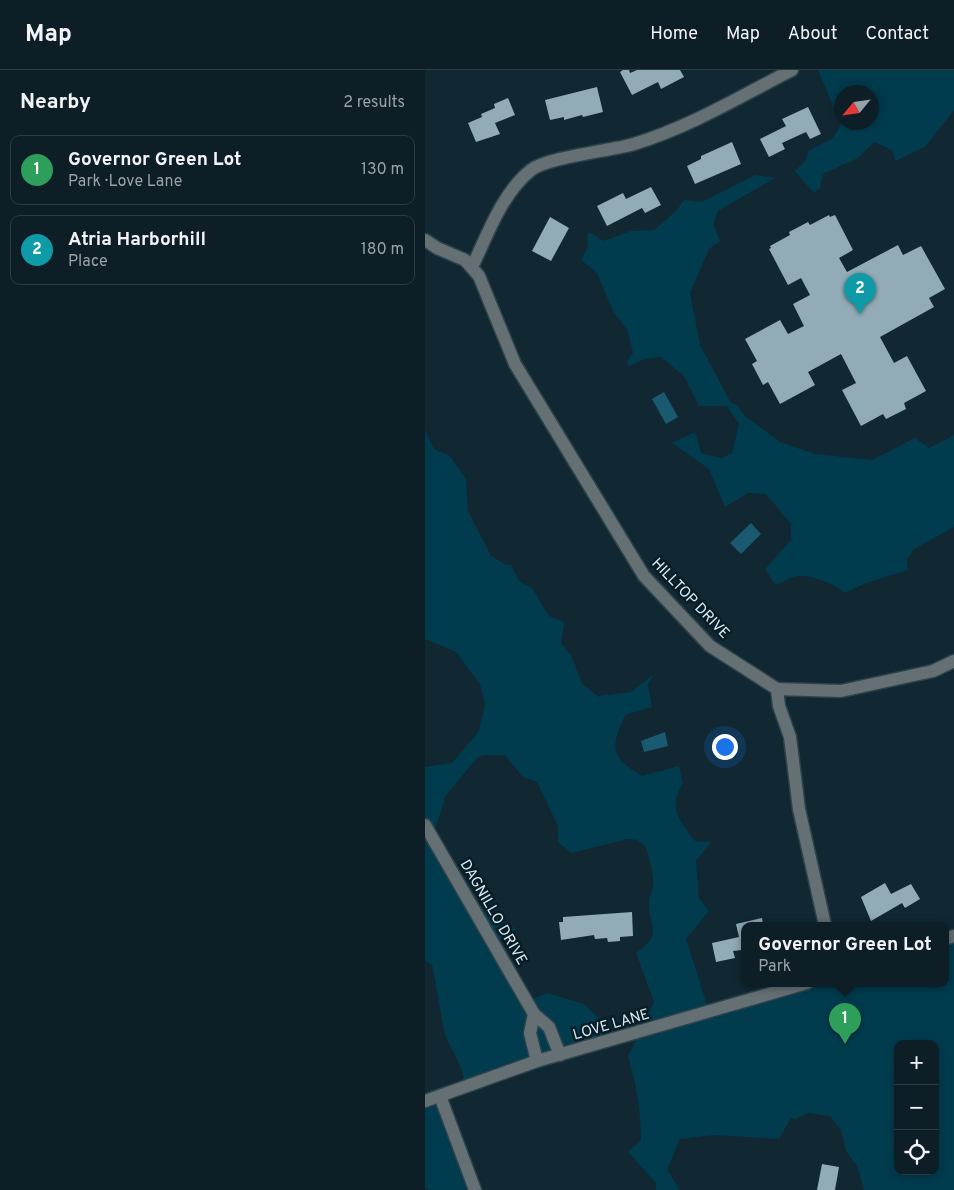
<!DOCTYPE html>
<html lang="en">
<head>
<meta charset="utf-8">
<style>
  :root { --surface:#0d1e26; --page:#1b2b32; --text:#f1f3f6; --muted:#9aa2a7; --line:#2d3c43; --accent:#8c9099 }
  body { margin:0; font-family:Overpass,sans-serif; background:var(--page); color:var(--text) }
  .controls { position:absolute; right:15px; bottom:15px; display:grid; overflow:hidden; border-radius:10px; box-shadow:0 2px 8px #0003 }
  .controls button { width:45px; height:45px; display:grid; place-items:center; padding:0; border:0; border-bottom:1px solid var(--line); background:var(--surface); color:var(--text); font:25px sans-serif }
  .compass { position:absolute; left:409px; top:15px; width:45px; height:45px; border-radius:50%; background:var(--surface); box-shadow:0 2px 8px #0003; rotate:241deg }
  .you { position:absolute; left:299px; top:676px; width:18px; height:18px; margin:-12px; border:4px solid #fff; border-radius:50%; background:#1a73e8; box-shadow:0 0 0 8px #1a73e833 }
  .badge { display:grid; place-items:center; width:32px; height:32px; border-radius:50%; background:var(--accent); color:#fff; font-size:16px; font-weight:700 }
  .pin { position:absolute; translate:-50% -41px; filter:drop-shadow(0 1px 2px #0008) }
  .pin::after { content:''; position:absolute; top:26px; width:18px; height:15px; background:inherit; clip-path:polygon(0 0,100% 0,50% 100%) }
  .popup { position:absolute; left:316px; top:852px; width:208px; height:65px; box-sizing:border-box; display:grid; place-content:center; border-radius:10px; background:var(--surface); filter:drop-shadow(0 1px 4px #0005); font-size:16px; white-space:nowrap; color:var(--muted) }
  .popup b { font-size:19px; color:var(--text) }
  .popup::after { content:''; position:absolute; left:50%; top:100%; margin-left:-10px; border:10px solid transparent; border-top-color:var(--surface) }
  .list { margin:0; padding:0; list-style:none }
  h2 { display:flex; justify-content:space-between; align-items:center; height:65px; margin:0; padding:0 20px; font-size:21px }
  h2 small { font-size:16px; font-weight:400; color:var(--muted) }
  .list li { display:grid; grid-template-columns:32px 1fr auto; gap:15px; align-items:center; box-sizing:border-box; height:70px; margin:0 10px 10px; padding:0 10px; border:1px solid var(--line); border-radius:10px }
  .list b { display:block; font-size:19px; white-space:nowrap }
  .list p { margin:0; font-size:16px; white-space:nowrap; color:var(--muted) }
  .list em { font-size:16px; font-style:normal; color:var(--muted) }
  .icon { flex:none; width:28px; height:28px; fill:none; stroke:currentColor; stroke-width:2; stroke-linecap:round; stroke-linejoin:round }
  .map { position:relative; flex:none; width:529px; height:1120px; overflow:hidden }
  header { display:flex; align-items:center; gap:30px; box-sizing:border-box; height:70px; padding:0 25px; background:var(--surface); border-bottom:1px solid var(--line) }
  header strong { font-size:24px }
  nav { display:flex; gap:28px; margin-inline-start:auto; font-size:18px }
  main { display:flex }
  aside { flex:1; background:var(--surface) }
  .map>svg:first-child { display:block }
</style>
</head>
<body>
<header>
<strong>Map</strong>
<nav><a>Home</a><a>Map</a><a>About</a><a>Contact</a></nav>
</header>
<main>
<aside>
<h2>Nearby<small>2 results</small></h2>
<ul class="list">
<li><span class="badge" style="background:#2e9e5b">1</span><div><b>Governor Green Lot</b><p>Park · Love Lane</p></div><em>130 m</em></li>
<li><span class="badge" style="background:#0f9aa8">2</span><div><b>Atria Harborhill</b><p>Place</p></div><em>180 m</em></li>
</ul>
</aside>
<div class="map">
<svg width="529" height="1120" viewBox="0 0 529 1120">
  <rect width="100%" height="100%" fill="#112832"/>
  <g fill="#003b4e" fill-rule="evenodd">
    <path d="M393,0H529V40L500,77L470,91L467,80L449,72L433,88L398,104L395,118L389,123L370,101L381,90L383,81L408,68L416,55ZM417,22H447V52H417Z"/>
    <path d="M330,105L350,108L293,141L288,154L295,171L284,179L265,223L275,275L306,333L312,335L320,346L355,372L390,384L447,390L490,368L504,378L529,365V457L489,479L482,489L483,500L441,513L420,523C409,513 387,505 372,506C364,507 358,514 350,514L340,499L366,470V454L341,424L323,423L300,437L284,399L247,373L270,362L276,383L297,388L307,383L314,354L302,336H274L259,306L236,287L220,289L203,296L202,291L208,283L203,261L188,241L172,203L156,190L163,177L162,164L166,163L178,171L206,161L229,160L252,140L259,130L277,132Z"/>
    <path d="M0,360L9,379L25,386L41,409L43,441L66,486L81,495H86L94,511L107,518L124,546L139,552L136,573L146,585L157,614L173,626L206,622L228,605L223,615L227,637L200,645C185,678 185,687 217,706L254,696L258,713C243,737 254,751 270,771L286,772L271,791L274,828L284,841L261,869L282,935L286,943L385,913H520V872L529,869V1120H439L432,1096L421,1081L416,1060L405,1046L384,1043L370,1049L366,1048L354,1069L290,1065L255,1069L242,1100L255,1120H231V1113L203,1082L216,1070C216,1041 211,1013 203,986L229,932L211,883C240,862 223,859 224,831C224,826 228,821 228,816C229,803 224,789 221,777L212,770L203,769L146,783L133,772V756L112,712L97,706L80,685H58L52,688L21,725L7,769L39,826L91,859L70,874L101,932L122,923L159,934L178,952L176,979L46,1020L41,1019L36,997L20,965L7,894L0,891V697L27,693L54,661L60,634L55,614L31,582L0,569ZM473,974H510V1101H473Z"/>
    <polygon points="10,1031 48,1120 6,1120 0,1118 0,1034"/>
  </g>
  <g fill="#195a71">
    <polygon points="239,322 253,347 241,354 227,329"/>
    <polygon points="326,453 336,464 316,484 305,473"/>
    <polygon points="240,662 243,676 219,682 216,671"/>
  </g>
  <g fill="#91abb7">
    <polygon points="198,0 204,0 205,3 212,0 255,0 259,7 236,19 233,12 207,25 195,2"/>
    <polygon points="172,17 178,42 158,47 157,45 139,50 139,47 125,50 120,30"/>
    <polygon points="83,28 90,45 70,53 75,64 51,72 43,53 57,47 56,44 70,38 69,34"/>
    <polygon points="383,37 396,64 385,69 381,62 357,73 360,79 344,87 335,69 361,56 357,49"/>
    <polygon points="307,72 316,94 270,114 262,96 276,89 276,86"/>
    <polygon points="226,117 236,135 220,143 217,138 182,156 172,136 198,123 201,129"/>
    <polygon points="404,145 405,147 410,145 428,180 414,188 422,202 473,175 478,185 496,176 520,219 504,228 509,237 455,267 469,293 482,286 501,321 479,333 481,339 461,349 458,344 436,356 417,320 431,313 416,284 383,302 390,315 355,334 343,312 338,315 327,294 332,291 320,269 355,250 363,264 379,256 368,234 385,225 376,208 363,215 344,179 346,178 345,176 365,165 364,162 383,152 385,155"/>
    <polygon points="125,147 144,158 126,191 107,181"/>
    <polygon points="460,813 466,824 486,814 495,829 480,838 477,833 446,851 436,827"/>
    <polygon points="207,842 208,866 195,867 195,871 183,872 182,868 170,869 169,865 136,870 134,852 138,852 138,847"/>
    <polygon points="337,848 338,855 320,855 320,883 318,884 317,880 308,881 310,888 291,892 287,873 314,867 311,854"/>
    <polygon points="397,1094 414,1097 410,1120 392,1120"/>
  </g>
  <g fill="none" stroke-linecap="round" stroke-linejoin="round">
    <g stroke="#2d434c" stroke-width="15">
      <g id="minor">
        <polyline points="0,170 12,178 40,190 54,206 90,294 219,506 285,576 352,619 354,636 365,667 374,739 400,855"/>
        <path d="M47,197C63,164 77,123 106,100C123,87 185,81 209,74C265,57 316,26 367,0"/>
        <polyline points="352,619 416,621 508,601 529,591"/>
        <polyline points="0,755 109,944 124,957 135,985"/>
        <polyline points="520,869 529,866"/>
        <polyline points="109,944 105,963 112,991"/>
        <polyline points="15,1026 50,1120"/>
        <polyline points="0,1031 112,991 382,913"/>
      </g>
    </g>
    <use href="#minor" stroke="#657074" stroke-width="12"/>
  </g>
  <g text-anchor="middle" stroke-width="5" stroke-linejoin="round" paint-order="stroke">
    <g font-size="15" fill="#dbe9ef" stroke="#071e28">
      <text transform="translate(266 528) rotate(46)" y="5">HILLTOP DRIVE</text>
      <text transform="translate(69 842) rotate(60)" y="5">DAGNILLO DRIVE</text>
      <text transform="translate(186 954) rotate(-16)" y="5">LOVE LANE</text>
    </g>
  </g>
</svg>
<div class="controls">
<button>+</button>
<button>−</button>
<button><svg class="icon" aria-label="locate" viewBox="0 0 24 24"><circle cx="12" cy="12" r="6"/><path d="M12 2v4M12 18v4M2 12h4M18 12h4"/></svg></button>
</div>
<svg class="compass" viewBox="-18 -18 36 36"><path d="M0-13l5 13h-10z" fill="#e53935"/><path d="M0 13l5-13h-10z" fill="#9aa2a7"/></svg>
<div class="you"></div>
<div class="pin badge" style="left:420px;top:974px;background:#2e9e5b">1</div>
<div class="popup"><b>Governor Green Lot</b>Park</div>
<div class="pin badge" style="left:435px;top:244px;background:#0f9aa8">2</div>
</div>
</main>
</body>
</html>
